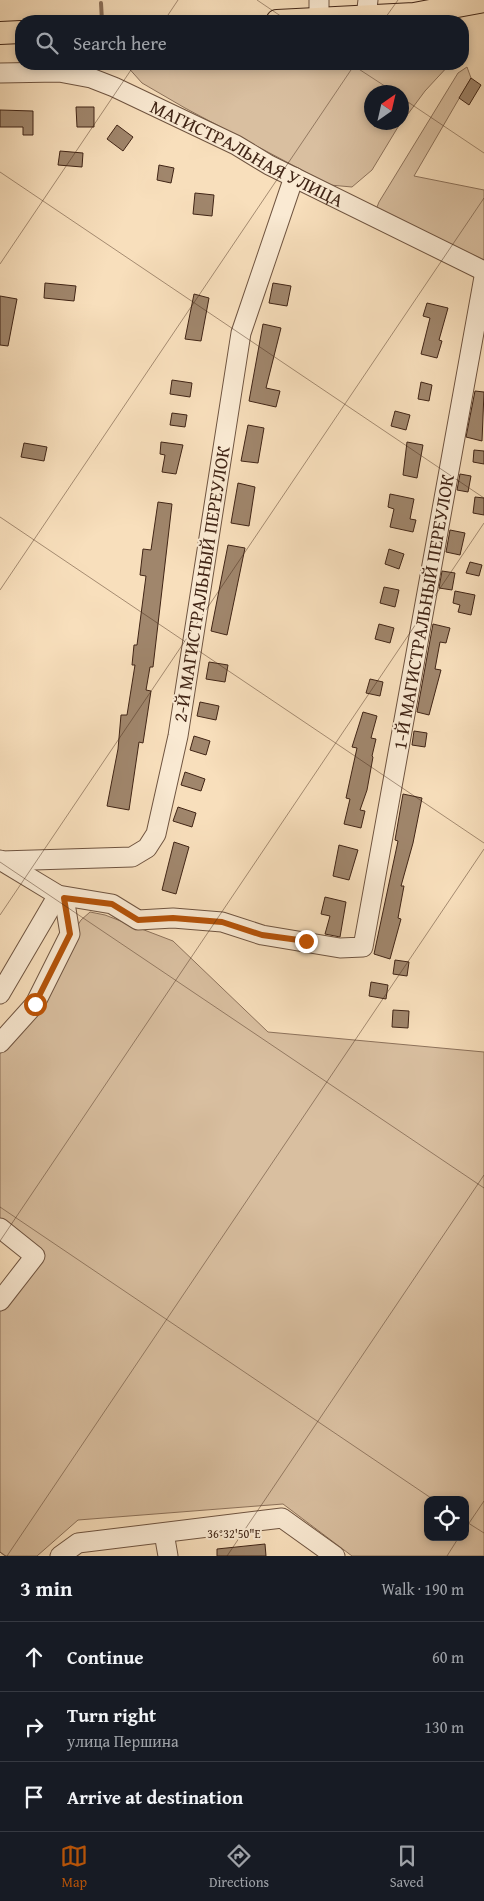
<!DOCTYPE html>
<html lang="en">
<head>
<meta charset="utf-8">
<style>
  :root { --surface:#171b24; --page:#20242c; --text:#f1f3f6; --muted:#9ea1a6; --line:#363941; --accent:#b45309 }
  body { margin:0; font-family:"Gentium Book Plus",serif; background:var(--page); color:var(--text) }
  .controls { position:absolute; right:15px; bottom:15px; display:grid; overflow:hidden; border-radius:10px; box-shadow:0 2px 8px #0003 }
  .controls button { width:45px; height:45px; display:grid; place-items:center; padding:0; border:0; border-bottom:1px solid var(--line); background:var(--surface); color:var(--text); font:25px sans-serif }
  .compass { position:absolute; left:364px; top:85px; width:45px; height:45px; border-radius:50%; background:var(--surface); box-shadow:0 2px 8px #0003; rotate:34deg }
  .stop { position:absolute; width:15px; height:15px; margin:-11px; border:4px solid #b45309; border-radius:50%; background:#fff }
  .stop.end { background:#b45309; border-color:#fff; box-shadow:0 1px 5px #0008 }
  .list { margin:0; padding:0; list-style:none }
  h2 { display:flex; justify-content:space-between; align-items:center; height:65px; margin:0; padding:0 20px; font-size:21px }
  h2 small { font-size:16px; font-weight:400; color:var(--muted) }
  .list li { display:grid; grid-template-columns:32px 1fr auto; gap:15px; align-items:center; box-sizing:border-box; height:70px; padding:0 20px; border-top:1px solid var(--line) }
  .list b { display:block; font-size:19px; white-space:nowrap }
  .list p { margin:0; font-size:16px; white-space:nowrap; color:var(--muted) }
  .list em { font-size:16px; font-style:normal; color:var(--muted) }
  .icon { flex:none; width:28px; height:28px; fill:none; stroke:currentColor; stroke-width:2; stroke-linecap:round; stroke-linejoin:round }
  .map { position:relative; flex:none; width:484px; height:1556px; overflow:hidden }
  .search { position:absolute; background:var(--surface); box-shadow:0 2px 8px #0003; left:15px; right:15px; top:15px; height:55px; display:flex; align-items:center; gap:12px; box-sizing:border-box; padding:0 18px; border-radius:20px; color:var(--muted); font-size:19px }
  .sheet { height:275px; background:var(--surface) }
  nav { display:flex; justify-content:space-around; align-items:center; box-sizing:border-box; height:70px; border-top:1px solid var(--line); background:var(--surface); font-size:14px; color:var(--muted) }
  nav a { display:grid; justify-items:center; gap:2px }
  nav .on { color:var(--accent) }
  .map>svg:first-child { display:block }
</style>
</head>
<body>
<div class="map">
<svg width="484" height="1556" viewBox="0 0 484 1556">
  <rect width="100%" height="100%" fill="#f8dfbc"/>
  <filter id="stains"><feTurbulence type="fractalNoise" baseFrequency=".004" numOctaves="4"/><feColorMatrix values="0 0 0 0 .2 0 0 0 0 .09 0 0 0 0 .02 0 0 0 .5 -.17"/></filter>
  <radialGradient id="worn" r=".72"><stop offset=".6" stop-color="#630" stop-opacity="0"/><stop offset="1" stop-color="#630" stop-opacity=".3"/></radialGradient>
  <g fill="#d9bfa0" stroke="#8d725b" fill-rule="evenodd">
    <polygon points="125,64 450,64 425,91 402,122 402,92 372,92 372,122 401,122 372,170 352,187 330,185 185,108 142,83"/>
    <polygon points="467,67 471,78 414,176 484,190 484,264 375,212 379,202 458,73"/>
    <path d="M90,912L105,915L173,941L268,1032L484,1052V1556H352L283,1504L78,1520L37,1556H5L0,1552V1305L39,1255L0,1221V1048L81,920ZM428,1500H465V1537H428Z"/>
  </g>
  <g fill="none" stroke-linecap="round" stroke-linejoin="round">
    <polyline stroke="#8a6f58" stroke-width="4" points="101,3 102,21"/>
  </g>
  <g fill="#a0866c" stroke="#412516">
    <polygon points="471,78 481,85 469,105 459,98"/>
    <polygon points="76,107 94,107 94,127 77,127"/>
    <polygon points="0,110 33,111 33,135 23,135 23,127 0,127"/>
    <polygon points="117,125 133,137 123,151 107,139"/>
    <polygon points="60,151 83,153 82,167 58,165"/>
    <polygon points="159,165 174,168 171,183 157,180"/>
    <polygon points="195,193 214,195 212,216 193,214"/>
    <polygon points="45,283 76,286 74,301 44,298"/>
    <polygon points="273,283 291,286 287,306 269,303"/>
    <polygon points="194,294 209,298 201,341 185,339"/>
    <polygon points="0,296 17,299 8,346 0,345"/>
    <polygon points="427,303 448,308 439,340 442,341 437,358 421,354 430,318 423,316"/>
    <polygon points="263,324 281,328 266,388 280,391 276,407 249,401"/>
    <polygon points="172,380 192,383 190,397 170,394"/>
    <polygon points="421,382 432,385 429,401 418,399"/>
    <polygon points="475,391 484,392 482,441 466,437"/>
    <polygon points="395,411 410,415 406,430 391,426"/>
    <polygon points="172,413 187,415 185,427 170,425"/>
    <polygon points="248,425 264,428 258,463 241,461"/>
    <polygon points="161,442 183,445 176,474 162,472 165,455 160,454"/>
    <polygon points="407,442 423,445 417,478 403,475"/>
    <polygon points="24,443 47,447 44,461 21,457"/>
    <polygon points="474,450 484,451 484,464 473,462"/>
    <polygon points="460,474 471,476 468,492 457,490"/>
    <polygon points="238,483 255,487 249,526 231,523"/>
    <polygon points="390,494 414,499 410,519 416,520 413,532 390,527 394,509 388,507"/>
    <polygon points="475,497 484,498 484,515 473,513"/>
    <polygon points="158,502 172,504 153,667 150,667 146,690 151,691 143,743 139,742 129,810 107,806 118,749 121,715 127,715 135,665 132,665 134,645 137,645 146,576 140,575 143,549 151,550"/>
    <polygon points="450,530 465,533 460,555 446,552"/>
    <polygon points="228,545 245,548 227,635 211,631"/>
    <polygon points="389,549 404,554 399,569 385,564"/>
    <polygon points="470,562 482,565 479,576 466,573"/>
    <polygon points="442,571 455,573 452,590 439,588"/>
    <polygon points="384,587 399,590 395,607 380,603"/>
    <polygon points="455,591 475,595 471,615 458,612 460,605 453,603"/>
    <polygon points="379,624 394,628 390,643 375,639"/>
    <polygon points="433,624 450,628 446,643 440,642 435,669 441,670 429,715 417,712"/>
    <polygon points="209,662 228,665 225,682 206,679"/>
    <polygon points="370,679 383,682 380,696 366,693"/>
    <polygon points="200,702 219,706 216,720 197,716"/>
    <polygon points="363,712 377,716 371,738 376,739 372,756 373,757 367,790 360,810 365,811 361,828 344,824 350,799 346,798 357,748 352,747"/>
    <polygon points="414,731 427,733 425,747 412,745"/>
    <polygon points="194,736 210,741 206,755 190,750"/>
    <polygon points="185,772 205,779 201,791 181,785"/>
    <polygon points="403,794 422,798 413,843 401,886 404,886 398,918 401,919 390,959 374,954 398,841 395,840"/>
    <polygon points="178,807 196,813 192,827 173,821"/>
    <polygon points="174,842 189,847 176,894 162,890"/>
    <polygon points="339,845 358,850 349,880 333,876"/>
    <polygon points="325,897 346,902 340,937 325,934 330,916 321,914"/>
    <polygon points="395,960 409,962 407,976 393,974"/>
    <polygon points="371,982 388,985 386,999 369,996"/>
    <polygon points="393,1010 409,1011 408,1028 392,1027"/>
    <polygon points="265,1544 266,1556 217,1556 217,1549"/>
  </g>
  <g fill="none" stroke-linecap="round" stroke-linejoin="round">
    <g stroke="#6f5440" stroke-width="21">
      <g id="minor">
        <polyline points="319,0 319,20"/>
        <polyline points="366,17 368,0"/>
        <path id="s1" d="M0,73L59,72L91,78L114,87L236,145L269,165L484,271"/>
        <polyline points="0,860 58,895 112,904 138,920 173,918 222,922 262,935 340,948 363,947 484,277"/>
        <polyline points="1,861 132,857 147,848 156,834 178,736 241,333 294,177"/>
        <polyline points="0,994 58,895"/>
        <polyline points="0,1043 35,1004 70,934 64,897"/>
        <polyline points="0,1228 35,1256 0,1301"/>
        <polyline points="164,1533 168,1556"/>
        <polyline points="60,1556 78,1543 282,1518 335,1556"/>
      </g>
    </g>
    <g stroke="#412516" stroke-width="24">
      <g id="major">
        <polyline points="277,21 414,14 484,1"/>
        <polyline points="0,33 21,32"/>
      </g>
    </g>
    <use href="#minor" stroke="#faead3" stroke-width="19"/>
    <use href="#major" stroke="#f8dfbc" stroke-width="22"/>
  </g>
  <g fill="none" stroke-linecap="round" stroke-linejoin="round">
    <polyline stroke="#b45309" stroke-width="6" points="35,1004 70,934 64,898 112,904 138,920 173,918 222,922 262,935 306,941"/>
  </g>
  <path fill="none" stroke="#412516" stroke-width="1" stroke-opacity="0.45" d="M257,0L288,21M164,21L178,0M383,21L398,0M351,64L394,92M402,98L484,153M0,172L484,498M0,264L135,64M0,517L484,843M0,590L355,64M0,862L484,1188M0,915L484,198M0,1207L434,1500M0,1241L484,523M465,1521L484,1533M465,1529L484,1501M0,1552L6,1556M7,1556L484,849M227,1556L484,1175M447,1556L459,1537"/>
  <g text-anchor="middle" stroke-width="4" stroke-linejoin="round" paint-order="stroke">
    <g font-size="19" fill="#412516" stroke="#faead3">
      <text dy="7" stroke="none"><textPath href="#s1" startOffset="265">МАГИСТРАЛЬНАЯ УЛИЦА</textPath></text>
      <text transform="translate(201 584) rotate(-81)" y="7">2-Й МАГИСТРАЛЬНЫЙ ПЕРЕУЛОК</text>
      <text transform="translate(423 612) rotate(-80)" y="7">1-Й МАГИСТРАЛЬНЫЙ ПЕРЕУЛОК</text>
    </g>
  </g>
  <g font-size="12" text-anchor="middle" fill="#412516" stroke="#faead3" stroke-width="4" stroke-linejoin="round" paint-order="stroke">
    <text x="234" y="1538">36°32'50"E</text>
  </g>
  <rect width="100%" height="100%" filter="url(#stains)"/>
  <rect width="100%" height="100%" fill="url(#worn)"/>
</svg>
<div class="controls">
<button><svg class="icon" aria-label="locate" viewBox="0 0 24 24"><circle cx="12" cy="12" r="6"/><path d="M12 2v4M12 18v4M2 12h4M18 12h4"/></svg></button>
</div>
<svg class="compass" viewBox="-18 -18 36 36"><path d="M0-13l5 13h-10z" fill="#e53935"/><path d="M0 13l5-13h-10z" fill="#9ea1a6"/></svg>
<div class="stop" style="left:35px;top:1004px"></div>
<div class="stop end" style="left:306px;top:941px"></div>
<div class="search"><svg class="icon" aria-label="search" viewBox="0 0 24 24"><circle cx="10" cy="10" r="6"/><path d="M15 15l6 6"/></svg>Search here</div>
</div>
<section class="sheet">
<h2>3 min<small>Walk · 190 m</small></h2>
<ul class="list">
<li><svg class="icon" aria-label="ahead" viewBox="0 0 24 24"><path d="M12 20V5M6 11l6-6 6 6"/></svg><div><b>Continue</b></div><em>60 m</em></li>
<li><svg class="icon" aria-label="right" viewBox="0 0 24 24"><path d="M7 20v-9h11M14 6l5 5-5 5"/></svg><div><b>Turn right</b><p>улица Першина</p></div><em>130 m</em></li>
<li><svg class="icon" aria-label="arrive" viewBox="0 0 24 24"><path d="M6 21V4h12l-3 4 3 4H6"/></svg><div><b>Arrive at destination</b></div></li>
</ul>
</section>
<nav>
<a class="on"><svg class="icon" aria-label="map" viewBox="0 0 24 24"><path d="M3 6l6-2 6 2 6-2v14l-6 2-6-2-6 2zM9 4v14M15 6v14"/></svg>Map</a>
<a><svg class="icon" aria-label="directions" viewBox="0 0 24 24"><path d="M12 3l9 9-9 9-9-9zM9 14v-3h6M13 9l2 2-2 2"/></svg>Directions</a>
<a><svg class="icon" aria-label="saved" viewBox="0 0 24 24"><path d="M7 4h10v16l-5-4-5 4z"/></svg>Saved</a>
</nav>
</body>
</html>
